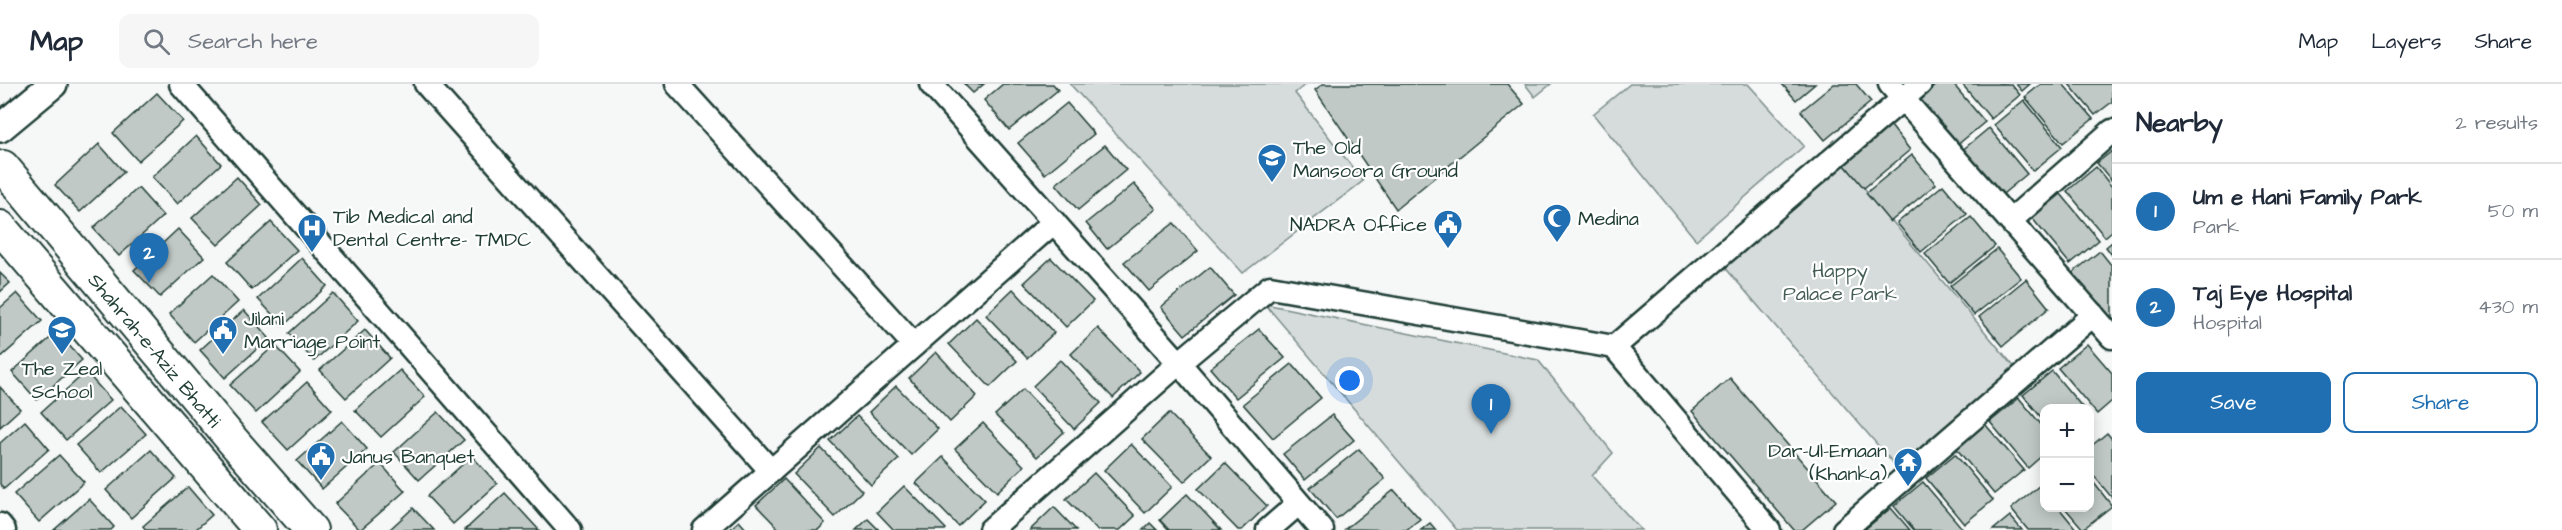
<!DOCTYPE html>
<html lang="en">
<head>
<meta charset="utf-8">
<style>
  :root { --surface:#fff; --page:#f6f6f7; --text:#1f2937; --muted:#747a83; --line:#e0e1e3; --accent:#1f6fb2 }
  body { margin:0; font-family:"Architects Daughter",sans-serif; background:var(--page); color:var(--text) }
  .controls { position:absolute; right:18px; bottom:18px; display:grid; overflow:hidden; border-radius:12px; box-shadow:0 3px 15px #0003 }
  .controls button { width:54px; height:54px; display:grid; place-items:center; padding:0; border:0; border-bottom:2px solid var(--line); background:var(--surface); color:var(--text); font:30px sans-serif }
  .you { position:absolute; left:1350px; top:297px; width:21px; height:21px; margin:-15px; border:4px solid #fff; border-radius:50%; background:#1a73e8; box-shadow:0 0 0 9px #1a73e833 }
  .badge { display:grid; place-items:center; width:39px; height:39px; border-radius:50%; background:var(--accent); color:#fff; font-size:20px; font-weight:700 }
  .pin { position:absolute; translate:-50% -50px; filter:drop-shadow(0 2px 3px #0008) }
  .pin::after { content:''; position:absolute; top:32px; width:21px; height:18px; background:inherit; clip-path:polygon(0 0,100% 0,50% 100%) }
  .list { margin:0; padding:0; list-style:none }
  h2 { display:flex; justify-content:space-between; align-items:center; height:78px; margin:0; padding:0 24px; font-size:26px }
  h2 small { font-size:20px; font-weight:400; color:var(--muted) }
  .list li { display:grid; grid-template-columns:39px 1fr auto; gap:18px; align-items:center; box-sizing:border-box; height:96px; padding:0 24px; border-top:2px solid var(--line) }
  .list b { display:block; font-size:22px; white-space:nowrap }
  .list p { margin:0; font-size:20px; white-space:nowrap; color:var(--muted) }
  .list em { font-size:20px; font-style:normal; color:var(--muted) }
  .actions { display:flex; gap:12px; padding:18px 24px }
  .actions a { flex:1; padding:14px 0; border:2px solid var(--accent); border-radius:12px; text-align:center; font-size:21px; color:var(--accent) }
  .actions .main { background:var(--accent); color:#fff }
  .icon { flex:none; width:33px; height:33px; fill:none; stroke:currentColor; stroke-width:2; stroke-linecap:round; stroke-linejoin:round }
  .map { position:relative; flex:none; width:2112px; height:446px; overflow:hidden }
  header { display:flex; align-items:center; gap:36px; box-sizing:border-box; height:84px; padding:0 30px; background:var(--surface); border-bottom:2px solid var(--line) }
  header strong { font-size:28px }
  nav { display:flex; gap:33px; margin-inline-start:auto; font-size:21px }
  .search { width:420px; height:54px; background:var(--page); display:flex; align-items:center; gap:15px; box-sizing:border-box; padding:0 21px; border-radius:12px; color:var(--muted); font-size:22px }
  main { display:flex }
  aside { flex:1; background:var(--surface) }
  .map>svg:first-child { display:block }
</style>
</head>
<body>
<header>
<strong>Map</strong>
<div class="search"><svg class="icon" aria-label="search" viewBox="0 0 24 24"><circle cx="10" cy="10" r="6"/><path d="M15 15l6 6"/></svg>Search here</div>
<nav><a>Map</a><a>Layers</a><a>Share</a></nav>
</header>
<main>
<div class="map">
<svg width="2112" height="446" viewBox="0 0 2112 446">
  <rect width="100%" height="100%" fill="#f6f7f7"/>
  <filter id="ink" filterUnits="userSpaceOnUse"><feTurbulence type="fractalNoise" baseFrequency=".0167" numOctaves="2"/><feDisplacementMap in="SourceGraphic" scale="12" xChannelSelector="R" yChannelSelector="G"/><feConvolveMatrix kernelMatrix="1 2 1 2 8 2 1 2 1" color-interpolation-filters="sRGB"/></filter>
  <g filter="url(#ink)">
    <g fill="#d6dcdb" stroke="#7a8c88" stroke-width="1.5">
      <polygon points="1070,0 1306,0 1295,9 1363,97 1243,189"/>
      <polygon points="1525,0 1551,0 1535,13"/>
      <polygon points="1630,0 1748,0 1804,62 1696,156 1593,30"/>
      <polygon points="1840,75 2022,292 1905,393 1717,174"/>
      <polygon points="1265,220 1538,276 1613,369 1592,392 1641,446 1457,446"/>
    </g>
    <g fill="#c0c9c6" stroke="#1f3d34" stroke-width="1.5">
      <polygon points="964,0 984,0 973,9"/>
      <polygon points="1003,0 1053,0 1058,6 1009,46 984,16"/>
      <polygon points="1323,0 1507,0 1524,20 1396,125 1315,6"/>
      <polygon points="1782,0 1815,0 1796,16"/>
      <polygon points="1834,0 1856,0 1871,18 1825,56 1801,27"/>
      <polygon points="1937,0 1953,0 1985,38 1956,62 1918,16"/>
      <polygon points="1962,0 2011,0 2020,11 1991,35"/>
      <polygon points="2016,0 2030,0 2022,7"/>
      <polygon points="2041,0 2063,0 2093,35 2063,59 2025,13"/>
      <polygon points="2069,0 2112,0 2112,18 2095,31"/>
      <polygon points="157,9 183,37 138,77 113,49"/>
      <polygon points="2024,16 2062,63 2033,87 1994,41"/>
      <polygon points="1067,19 1094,50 1045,90 1018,59"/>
      <polygon points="1887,37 1910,66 1864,104 1840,75"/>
      <polygon points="1989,44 2027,90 1998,114 1960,68"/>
      <polygon points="196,52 221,80 177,120 152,93"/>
      <polygon points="99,60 124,88 80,128 55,101"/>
      <polygon points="1105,61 1126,86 1078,126 1056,100"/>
      <polygon points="2112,67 2112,97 2097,79"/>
      <polygon points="1912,71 1936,100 1890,138 1866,109"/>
      <polygon points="2096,83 2112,103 2112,147 2105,153 2067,107"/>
      <polygon points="237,93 262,121 218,161 192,134"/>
      <polygon points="1134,100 1156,125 1107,165 1086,139"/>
      <polygon points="1943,101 1967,130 1921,168 1897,139"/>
      <polygon points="138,104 163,132 119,172 93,144"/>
      <polygon points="2061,110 2099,156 2070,180 2032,134"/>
      <polygon points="1971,133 1995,162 1949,199 1925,170"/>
      <polygon points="271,138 297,166 252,206 227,178"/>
      <polygon points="1174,139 1198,167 1149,207 1124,178"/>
      <polygon points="178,145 204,173 160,213 134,186"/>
      <polygon points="2112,158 2112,171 2106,163"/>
      <polygon points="1997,165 2021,194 1974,231 1950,202"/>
      <polygon points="2100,167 2112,182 2112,234 2109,237 2071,190"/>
      <polygon points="302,174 327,202 283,242 258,215"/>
      <polygon points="1051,174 1093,217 1066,243 1024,199"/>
      <polygon points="1210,183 1234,211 1185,251 1161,223"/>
      <polygon points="0,189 10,199 0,208"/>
      <polygon points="213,190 238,218 194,258 169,230"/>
      <polygon points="2026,195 2049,224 2003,262 1979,233"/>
      <polygon points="1013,205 1054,249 1027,274 986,231"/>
      <polygon points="17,209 42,237 0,274 0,224"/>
      <polygon points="333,209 358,237 314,277 289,249"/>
      <polygon points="244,226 269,254 225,294 200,266"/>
      <polygon points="976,234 1017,277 990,303 949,260"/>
      <polygon points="1098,244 1140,288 1113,314 1071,270"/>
      <polygon points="1259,245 1285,274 1236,314 1210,284"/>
      <polygon points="365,246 390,274 346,314 320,286"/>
      <polygon points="57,248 82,276 37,316 12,288"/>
      <polygon points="2087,260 2112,289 2112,317 2097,330 2058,284"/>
      <polygon points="275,261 300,288 256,329 230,301"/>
      <polygon points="936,268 977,312 950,338 909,294"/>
      <polygon points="1060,276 1101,319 1074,345 1033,302"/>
      <polygon points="1292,280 1321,314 1273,354 1243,320"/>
      <polygon points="400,286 425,313 381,353 355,326"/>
      <polygon points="2052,287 2083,324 2044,324 2044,337 2023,311"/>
      <polygon points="86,288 111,316 66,356 41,328"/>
      <polygon points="1730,294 1836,417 1802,446 1794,446 1692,327"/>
      <polygon points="307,298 332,326 288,366 262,338"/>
      <polygon points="896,302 938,345 911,371 869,328"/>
      <polygon points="0,303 20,325 0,343"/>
      <polygon points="1023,305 1064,348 1037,373 995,331"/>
      <polygon points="2019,314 2044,344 2044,370 2028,384 1990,338"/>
      <polygon points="121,322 146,350 101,389 76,361"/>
      <polygon points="438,328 464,356 419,396 394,368"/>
      <polygon points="1169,329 1211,372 1184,398 1142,355"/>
      <polygon points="1332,331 1354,356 1305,396 1283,370"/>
      <polygon points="857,332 899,375 871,401 830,357"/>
      <polygon points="25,337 49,365 4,405 0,400 0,359"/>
      <polygon points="342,337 367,365 322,405 297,377"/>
      <polygon points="983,339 1024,382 997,408 955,365"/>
      <polygon points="1985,340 2024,386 1994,410 1956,364"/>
      <polygon points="2107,349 2112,355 2112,414 2090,387 2090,363"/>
      <polygon points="1131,360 1172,403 1145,429 1104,386"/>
      <polygon points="821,364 862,407 835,433 794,390"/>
      <polygon points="1359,365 1385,395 1336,435 1310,404"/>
      <polygon points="151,366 176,394 131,434 106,406"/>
      <polygon points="1955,370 1993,416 1964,440 1926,394"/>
      <polygon points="59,371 84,398 39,438 14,410"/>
      <polygon points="472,372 497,400 453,440 427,412"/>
      <polygon points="943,373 985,416 958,442 916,399"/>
      <polygon points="380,379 405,407 360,446 335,420"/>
      <polygon points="1225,379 1267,422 1242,446 1238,446 1198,405"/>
      <polygon points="1094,389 1135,432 1120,446 1097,446 1066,415"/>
      <polygon points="2090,394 2112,422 2083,445 2065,424 2090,424"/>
      <polygon points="784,395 825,439 818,446 780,446 756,421"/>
      <polygon points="1923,398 1962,444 1959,446 1914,446 1894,422"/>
      <polygon points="2040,401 2044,407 2044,424 2059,424 2077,446 2028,446 2011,425"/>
      <polygon points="904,402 946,445 945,446 894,446 877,428"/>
      <polygon points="188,403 212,431 195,446 146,446 143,442"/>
      <polygon points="1394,406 1420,435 1406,446 1345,445"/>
      <polygon points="505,409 539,446 465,446"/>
      <polygon points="1187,410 1221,446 1169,446 1160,436"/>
      <polygon points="89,415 114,443 111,446 54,446"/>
      <polygon points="1054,423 1076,446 1030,446"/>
      <polygon points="413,424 434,446 389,446"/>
      <polygon points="1891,424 1910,446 1864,446"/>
      <polygon points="2010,432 2022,446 1993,446"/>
      <polygon points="868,435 879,446 856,446"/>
      <polygon points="739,437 747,446 729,446"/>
      <polygon points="1150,439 1157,446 1143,446"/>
      <polygon points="1430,439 1436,446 1421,446"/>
    </g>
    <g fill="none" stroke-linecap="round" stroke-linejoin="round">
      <g stroke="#1f3d34" stroke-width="27">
        <g id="minor">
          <polyline points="181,0 570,446"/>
          <polyline points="426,0 771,387"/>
          <polyline points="677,0 914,261"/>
          <polyline points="931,0 1179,279 1322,446"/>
          <polyline points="1890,0 2112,253"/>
          <polyline points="2010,137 2112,47"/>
          <polyline points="1614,263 1920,0"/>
          <polyline points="0,441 4,446"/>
          <polyline points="704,446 1054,138"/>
          <polyline points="990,446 1179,279 1270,203 1614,263 1769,446"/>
          <polyline points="1268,446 1298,420"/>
          <polyline points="1844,446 2093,231"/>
        </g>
      </g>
      <g stroke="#1f3d34" stroke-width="32">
        <polyline id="tertiary" points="0,44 53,0"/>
      </g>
      <g stroke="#1f3d34" stroke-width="36">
        <g id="secondary">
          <polyline points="3,83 233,357 311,446"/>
          <polyline points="0,143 260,446"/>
        </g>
      </g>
      <use href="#minor" stroke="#fff" stroke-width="22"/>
      <use href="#tertiary" stroke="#fff" stroke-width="27"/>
      <use href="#secondary" stroke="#fff" stroke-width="32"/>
    </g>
  </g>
  <defs>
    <g id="school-pin" transform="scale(1.5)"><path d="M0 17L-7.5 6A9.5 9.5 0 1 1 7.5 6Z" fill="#1f6fb2" stroke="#fff"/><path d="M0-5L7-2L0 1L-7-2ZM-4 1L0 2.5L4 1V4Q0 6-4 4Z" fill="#fff"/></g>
    <g id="mosque-pin" transform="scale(1.5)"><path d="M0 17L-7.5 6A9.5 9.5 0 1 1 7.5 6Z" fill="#1f6fb2" stroke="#fff"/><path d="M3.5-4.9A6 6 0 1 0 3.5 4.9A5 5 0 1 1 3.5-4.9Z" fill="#fff"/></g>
    <g id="civic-pin" transform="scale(1.5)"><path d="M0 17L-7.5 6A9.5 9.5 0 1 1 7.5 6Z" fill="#1f6fb2" stroke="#fff"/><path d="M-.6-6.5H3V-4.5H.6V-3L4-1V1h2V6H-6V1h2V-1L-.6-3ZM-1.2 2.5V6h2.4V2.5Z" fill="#fff"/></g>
    <g id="hospital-pin" transform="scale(1.5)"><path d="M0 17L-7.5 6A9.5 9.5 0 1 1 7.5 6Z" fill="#1f6fb2" stroke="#fff"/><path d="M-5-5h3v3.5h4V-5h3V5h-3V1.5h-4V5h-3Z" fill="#fff"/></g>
    <g id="temple-pin" transform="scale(1.5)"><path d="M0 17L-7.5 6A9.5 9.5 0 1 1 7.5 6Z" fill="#1f6fb2" stroke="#fff"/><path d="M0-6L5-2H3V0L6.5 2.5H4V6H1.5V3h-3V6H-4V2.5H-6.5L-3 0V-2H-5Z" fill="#fff"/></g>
  </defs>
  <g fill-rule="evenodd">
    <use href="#school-pin" x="1272" y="74"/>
    <use href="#mosque-pin" x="1557" y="134"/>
    <use href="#civic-pin" x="1448" y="140"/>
    <use href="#hospital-pin" x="312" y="144"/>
    <use href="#school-pin" x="62" y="246"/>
    <use href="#civic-pin" x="223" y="246"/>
    <use href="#civic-pin" x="321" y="372"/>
    <use href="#temple-pin" x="1908" y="378"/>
  </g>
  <g text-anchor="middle" stroke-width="4.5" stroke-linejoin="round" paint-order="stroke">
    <g font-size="20" fill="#1f3d34" stroke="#fff" text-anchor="start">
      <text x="1293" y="70">The Old<tspan x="1293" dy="23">Mansoora Ground</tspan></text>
      <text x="333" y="139">Tib Medical and<tspan x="333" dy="23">Dental Centre- TMDC</tspan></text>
      <text x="1578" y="141">Medina</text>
      <text x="1427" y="147" text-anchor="end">NADRA Office</text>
      <text x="244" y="241">Jilani<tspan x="244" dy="23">Marriage Point</tspan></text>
      <text x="62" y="291" text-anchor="middle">The Zeal<tspan x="62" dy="23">School</tspan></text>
      <text x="1887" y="373" text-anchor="end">Dar-Ul-Emaan<tspan x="1887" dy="23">(Khanka)</tspan></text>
      <text x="342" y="379">Janus Banquet</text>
    </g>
    <g font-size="20" fill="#445d55" stroke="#fff">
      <text x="1840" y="193">Happy<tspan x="1840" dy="23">Palace Park</tspan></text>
    </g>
    <g font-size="20" fill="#1f3d34" stroke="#fff">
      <text transform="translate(155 266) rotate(50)" y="7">Shahrah-e-Aziz Bhatti</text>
    </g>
  </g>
</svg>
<div class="controls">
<button>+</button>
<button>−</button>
</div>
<div class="you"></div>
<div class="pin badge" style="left:1491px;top:350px">1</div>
<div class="pin badge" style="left:149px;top:199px">2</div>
</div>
<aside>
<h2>Nearby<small>2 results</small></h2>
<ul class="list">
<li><span class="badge">1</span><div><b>Um e Hani Family Park</b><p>Park</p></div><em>50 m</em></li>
<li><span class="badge">2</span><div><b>Taj Eye Hospital</b><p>Hospital</p></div><em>430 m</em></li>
</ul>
<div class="actions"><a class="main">Save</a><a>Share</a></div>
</aside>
</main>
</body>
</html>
